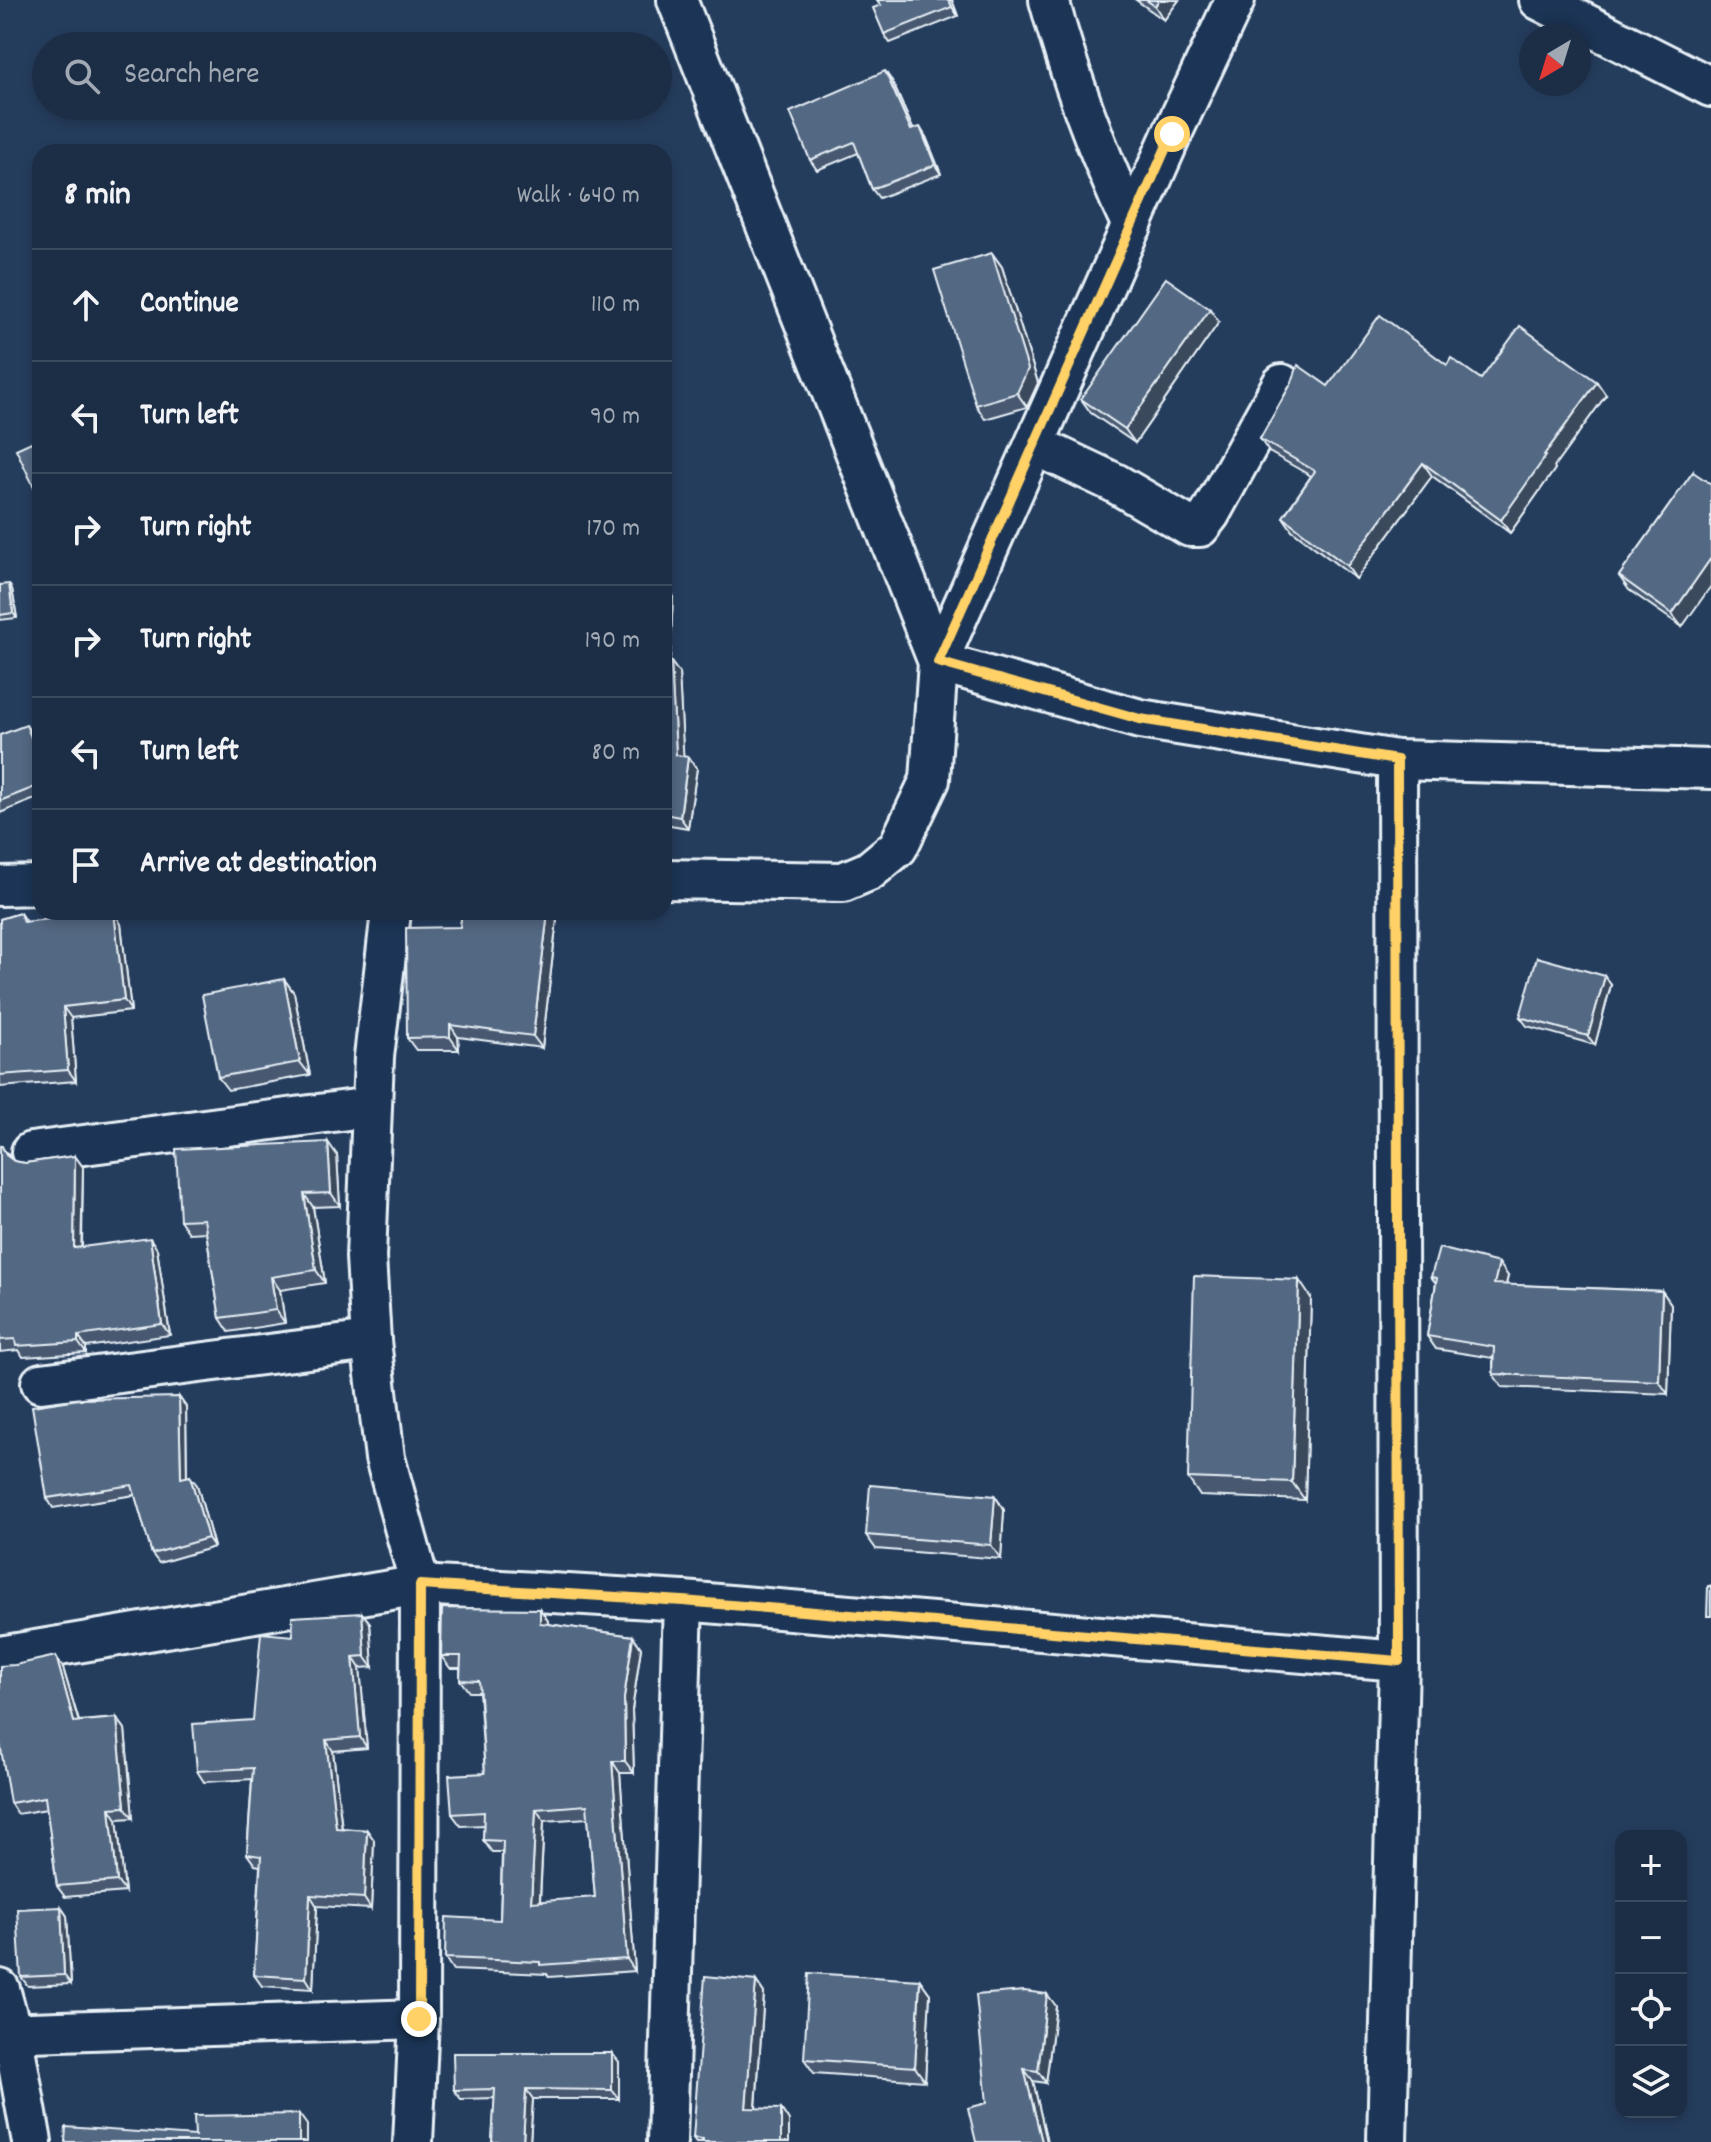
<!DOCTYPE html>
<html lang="en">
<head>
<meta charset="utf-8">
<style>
  :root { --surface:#1c2e46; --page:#293a51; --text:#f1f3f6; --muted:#a0a8b3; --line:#3a4a5f }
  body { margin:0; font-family:Dekko,sans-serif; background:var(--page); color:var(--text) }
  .controls { position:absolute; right:24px; bottom:24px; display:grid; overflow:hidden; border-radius:16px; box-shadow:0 4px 12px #0003 }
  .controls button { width:72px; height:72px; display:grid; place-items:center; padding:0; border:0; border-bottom:2px solid var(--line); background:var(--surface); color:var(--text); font:40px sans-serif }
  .compass { position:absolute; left:1519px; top:24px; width:72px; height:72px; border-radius:50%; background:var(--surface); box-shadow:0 4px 12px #0003; rotate:218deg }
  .stop { position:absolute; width:24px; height:24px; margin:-18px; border:6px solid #ffd166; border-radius:50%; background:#fff }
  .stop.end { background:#ffd166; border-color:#fff; box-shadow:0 2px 8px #0008 }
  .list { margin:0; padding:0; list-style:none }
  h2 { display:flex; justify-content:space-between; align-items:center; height:104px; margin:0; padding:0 32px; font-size:34px }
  h2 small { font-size:26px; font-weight:400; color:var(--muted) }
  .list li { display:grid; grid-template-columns:52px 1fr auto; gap:24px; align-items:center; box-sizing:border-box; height:112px; padding:0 32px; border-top:2px solid var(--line) }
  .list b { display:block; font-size:30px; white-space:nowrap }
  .list em { font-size:26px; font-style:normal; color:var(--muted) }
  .icon { flex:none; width:44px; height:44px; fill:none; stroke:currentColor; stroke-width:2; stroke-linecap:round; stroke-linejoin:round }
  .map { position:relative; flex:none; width:1711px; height:2142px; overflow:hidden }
  .search { position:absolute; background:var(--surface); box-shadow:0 4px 12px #0003; left:32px; top:32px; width:640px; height:88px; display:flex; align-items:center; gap:20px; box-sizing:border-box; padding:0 28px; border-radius:44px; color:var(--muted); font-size:30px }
  .panel { position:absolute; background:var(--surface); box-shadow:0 4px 12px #0003; left:32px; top:144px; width:640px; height:776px; border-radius:24px }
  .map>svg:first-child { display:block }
</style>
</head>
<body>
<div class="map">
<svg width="1711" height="2142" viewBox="0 0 1711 2142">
  <rect width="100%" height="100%" fill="#253d5d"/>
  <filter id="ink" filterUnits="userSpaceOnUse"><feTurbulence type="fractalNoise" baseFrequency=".0125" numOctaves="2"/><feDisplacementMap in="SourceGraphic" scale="16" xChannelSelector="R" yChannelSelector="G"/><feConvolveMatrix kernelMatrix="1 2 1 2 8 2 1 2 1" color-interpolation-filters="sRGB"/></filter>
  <g filter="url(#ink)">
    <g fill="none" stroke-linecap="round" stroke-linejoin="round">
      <g stroke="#e8f1f8" stroke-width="44">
        <g id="minor">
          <path d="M1049,0C1070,78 1098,153 1132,226"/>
          <polyline points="1235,0 1172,134 938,662 1140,719 1397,760 1711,769"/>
          <polyline points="1539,0 1711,87"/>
          <polyline points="1035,445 1115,483 1190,527 1200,527 1210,514 1282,384"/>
          <polyline points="1397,760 1399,1661"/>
          <polyline points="664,879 843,882 869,871 898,847 930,780 938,662 677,0"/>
          <polyline points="0,886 40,885"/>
          <polyline points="391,912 374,1057 366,1257 371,1341 385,1458 420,1585 419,2019 413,2142"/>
          <polyline points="31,1152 371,1107"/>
          <polyline points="41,1383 371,1341"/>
          <polyline points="0,1656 420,1585 683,1601 1399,1661 1387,2142"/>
          <polyline points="0,1989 12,2032 32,2142"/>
          <polyline points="0,2033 419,2019"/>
          <polyline points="667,2142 683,1601"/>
        </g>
      </g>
      <use href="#minor" stroke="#1d3557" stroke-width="38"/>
    </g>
    <g fill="#475970" stroke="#e8f1f8" stroke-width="2" fill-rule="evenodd">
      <polygon points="877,0 952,0 958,16 890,43 884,34 881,5"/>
      <polygon points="1136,0 1179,0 1164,20"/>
      <polygon points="892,81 913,130 926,137 941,174 879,198 872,189 858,153 817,170 810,160"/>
      <polygon points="992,253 1002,267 1038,383 1027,407 985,419 976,405"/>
      <polygon points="1219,322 1135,443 1091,413 1081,399"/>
      <polygon points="1447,365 1481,379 1606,395 1554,467 1555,469 1510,533 1432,476 1356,579 1292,530 1283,517 1311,476 1269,452 1260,439 1292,382 1328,386"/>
      <polygon points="1693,472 1682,627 1629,590 1619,576"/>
      <polygon points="664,584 673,595 670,662 671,662 679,673 683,756 697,768 688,828 664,824"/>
      <polygon points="0,585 12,589 17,618 0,620"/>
      <polygon points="32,734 40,752 40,797 0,813 0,735"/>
      <polygon points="462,912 552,912 557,919 542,1048 458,1037 459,1050 416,1050 407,1038 460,927"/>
      <polygon points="20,913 26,922 121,924 131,1011 71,1018 76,1081 0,1087 0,919"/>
      <polygon points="284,979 294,993 310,1075 228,1090 218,1077"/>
      <polygon points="1611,985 1595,1045 1527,1026 1520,1017"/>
      <polygon points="0,1146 14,1161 25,1163 75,1156 83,1167 82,1247 157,1249 170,1335 86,1347 86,1353 23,1357 19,1350 0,1352"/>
      <polygon points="337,1155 340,1206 313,1207 325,1283 280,1290 285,1323 229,1332 220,1318 206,1232 189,1233 180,1220"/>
      <polygon points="1508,1276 1506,1285 1662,1291 1671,1304 1668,1394 1502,1387 1493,1374 1493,1358 1436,1349 1427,1336 1436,1283 1431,1277"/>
      <polygon points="1311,1298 1305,1500 1200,1496 1188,1478"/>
      <polygon points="179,1397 186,1407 187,1476 197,1485 214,1547 159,1563 152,1554 135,1495 53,1508 47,1498"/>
      <polygon points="995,1496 1004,1510 1001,1559 876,1549 866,1535"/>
      <path d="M540,1609L548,1621V1624L633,1636L641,1648L632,1710L634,1773H620L635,1971L549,1977L547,1974L453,1970L445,1958L500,1920L502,1852H492L483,1840L484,1825L461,1826L452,1814L485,1773L479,1692H469L460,1680V1668H450L441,1656ZM588,1818L595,1897L540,1902L544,1821Z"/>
      <polygon points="362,1613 370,1623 373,1667 360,1668 367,1748 333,1751 342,1828 367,1830 374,1840 371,1909 317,1906 313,1989 262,1986 254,1975 260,1866 255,1865 247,1854 252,1779 204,1782 197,1771 253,1720 293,1636"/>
      <polygon points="63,1668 79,1721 117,1718 125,1729 133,1818 117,1819 125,1892 65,1897 57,1886 47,1809 17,1814 10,1803"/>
      <polygon points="61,1907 67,1916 71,1984 28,1986 21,1977"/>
      <polygon points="920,1980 930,1994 925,2081 814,2073 804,2059"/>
      <polygon points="756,1981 764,1993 756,2109 781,2109 789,2121 789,2142 696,2142 693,2138"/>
      <polygon points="1056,2006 1046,2083 1033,2081 1047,2142 976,2142 987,2103"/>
      <polygon points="619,2062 619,2099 533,2099 530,2142 492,2142 495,2098 461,2099 454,2090"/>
    </g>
    <g fill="#3a485b" stroke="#e8f1f8" stroke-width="2">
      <polygon points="949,0 952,0 958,16 952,7"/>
      <polygon points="1159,0 1179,0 1164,20 1155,6"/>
      <polygon points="885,71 892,81 918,140 911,130"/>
      <polygon points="920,127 926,137 941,174 935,165"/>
      <polygon points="992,253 1002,267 1038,383 1027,407 1017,393"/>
      <polygon points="1210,309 1219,322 1135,443 1125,429"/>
      <polygon points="1597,382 1606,395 1554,467 1555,469 1510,533 1501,520 1544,455"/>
      <polygon points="1423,463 1432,476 1356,579 1347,566"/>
      <polygon points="1711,558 1711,586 1682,627 1672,614"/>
      <polygon points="9,584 12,589 17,618 13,613"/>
      <polygon points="665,584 673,595 669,673 664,666"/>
      <polygon points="671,662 679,673 684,766 676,755"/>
      <polygon points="26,725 32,734 40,752 40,759"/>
      <polygon points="688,757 697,768 688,828 680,817"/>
      <polygon points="114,912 121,924 131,1011 124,1000"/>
      <polygon points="548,912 552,912 557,919 542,1048 533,1036"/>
      <polygon points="1605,976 1611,985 1595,1045 1588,1036"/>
      <polygon points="284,979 294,993 310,1075 300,1062"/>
      <polygon points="63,1007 71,1018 76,1081 68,1070"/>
      <polygon points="450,1025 458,1037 459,1050 450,1037"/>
      <polygon points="328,1142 337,1155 340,1206 331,1193"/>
      <polygon points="75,1156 83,1167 81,1260 74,1248"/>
      <polygon points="304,1194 313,1207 325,1283 316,1270"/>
      <polygon points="150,1238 157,1249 170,1335 162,1324"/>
      <polygon points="1499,1263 1508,1276 1503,1297 1494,1284"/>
      <polygon points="271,1277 280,1290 285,1323 276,1310"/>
      <polygon points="1299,1280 1311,1298 1305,1500 1292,1482"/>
      <polygon points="1662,1291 1671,1304 1668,1394 1659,1381"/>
      <polygon points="78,1336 86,1347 86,1353 78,1342"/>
      <polygon points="179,1397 186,1407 187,1488 181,1478"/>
      <polygon points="190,1476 197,1485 214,1547 208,1538"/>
      <polygon points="995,1496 1004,1510 1001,1559 991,1545"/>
      <polygon points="540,1609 548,1621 548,1635 540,1623"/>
      <polygon points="362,1613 370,1623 373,1667 365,1656"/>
      <polygon points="633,1636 641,1648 632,1710 634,1773 625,1761 624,1698"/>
      <polygon points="56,1656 63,1668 82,1733 74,1722"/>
      <polygon points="353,1657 360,1668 367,1748 360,1737"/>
      <polygon points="117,1718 125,1729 133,1818 125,1807"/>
      <polygon points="326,1740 333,1751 343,1839 336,1828"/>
      <polygon points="612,1761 620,1773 635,1971 627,1959"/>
      <polygon points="110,1808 117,1819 125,1892 117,1881"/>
      <polygon points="536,1809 544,1821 539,1914 531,1902"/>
      <polygon points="367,1830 374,1840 371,1909 364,1898"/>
      <polygon points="310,1895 317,1906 313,1989 306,1978"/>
      <polygon points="61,1907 67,1916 71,1984 64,1975"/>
      <polygon points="920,1980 930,1994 925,2081 915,2067"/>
      <polygon points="756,1981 764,1993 755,2120 746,2108"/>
      <polygon points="1047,1994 1056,2006 1046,2083 1038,2071"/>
      <polygon points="612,2053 619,2062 619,2099 612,2090"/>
      <polygon points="1024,2069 1033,2081 1047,2142 1042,2142"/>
      <polygon points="526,2089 533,2099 530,2142 523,2142"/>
      <polygon points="781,2109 789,2121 789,2142 781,2142"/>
      <polygon points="299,2114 307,2125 307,2142 299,2142"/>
    </g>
    <g fill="#536782" stroke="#e8f1f8" stroke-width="2" fill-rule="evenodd">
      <polygon points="877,0 949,0 952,7 884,34 873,8 881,5"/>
      <polygon points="1146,0 1159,0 1155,6"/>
      <polygon points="885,71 911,130 920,127 935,165 872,189 854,142 810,160 790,112"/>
      <polygon points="992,253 1028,369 1017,393 976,405 934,270"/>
      <polygon points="1166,278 1210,309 1125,429 1081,399"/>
      <polygon points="1380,315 1447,365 1451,358 1481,379 1520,326 1597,382 1544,455 1546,456 1501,520 1423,463 1347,566 1283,517 1315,471 1260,439 1292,382 1298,365 1328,386"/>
      <polygon points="40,438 40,500 16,449"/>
      <polygon points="1693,472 1711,484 1711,558 1672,614 1619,576"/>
      <polygon points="9,584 13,613 0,615 0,585"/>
      <polygon points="664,662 671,662 676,755 688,757 680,817 664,814"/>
      <polygon points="26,725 40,759 40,785 0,801 0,735"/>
      <polygon points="114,912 124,1000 63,1007 68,1070 0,1075 0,919 20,913 23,922"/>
      <polygon points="462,912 548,912 533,1036 450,1025 450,1037 407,1038 406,928 460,927"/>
      <polygon points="1537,957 1605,976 1588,1036 1520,1017"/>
      <polygon points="284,979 300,1062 218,1077 202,995"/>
      <polygon points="328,1142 331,1193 304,1194 316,1270 271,1277 276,1310 220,1318 204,1219 180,1220 176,1149"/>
      <polygon points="0,1146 2,1146 6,1155 14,1161 25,1163 75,1156 74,1248 150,1238 162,1324 78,1336 78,1342 16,1346 15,1339 0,1340"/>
      <polygon points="1439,1248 1499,1263 1494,1284 1662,1291 1659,1381 1493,1374 1494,1347 1427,1336 1437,1278 1431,1277"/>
      <polygon points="1194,1276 1299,1280 1292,1482 1188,1478"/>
      <polygon points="179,1397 181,1478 190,1476 208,1538 152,1554 132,1485 47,1498 32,1406 79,1399"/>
      <polygon points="870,1485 995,1496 991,1545 866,1535"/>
      <polygon points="1708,1586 1711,1586 1711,1616 1707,1616"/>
      <path d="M442,1608L540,1609V1623L633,1636L624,1698L625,1761H612L627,1959L540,1965V1962L445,1958L446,1917L500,1920L503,1841L483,1840L484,1812L452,1814L449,1775L485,1773L479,1681L460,1680L461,1656H441ZM587,1805L595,1897L531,1902L536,1809Z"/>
      <polygon points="362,1613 365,1656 353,1657 360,1737 326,1740 336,1828 367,1830 364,1898 310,1895 306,1978 254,1975 261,1856 247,1854 253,1768 197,1771 193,1724 253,1720 261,1633 293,1636 292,1617"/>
      <polygon points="56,1656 74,1722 117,1718 125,1807 110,1808 117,1881 57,1886 45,1797 10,1803 0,1743 0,1666 15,1665"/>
      <polygon points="61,1907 64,1975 21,1977 17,1909"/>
      <polygon points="809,1973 920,1980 915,2067 804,2059"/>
      <polygon points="705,1976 756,1981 746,2108 781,2109 781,2142 703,2142 703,2139 693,2138"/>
      <polygon points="1024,1991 1047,1994 1038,2071 1024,2069 1042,2142 976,2142 968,2108 987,2103 976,1995"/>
      <polygon points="453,2053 612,2053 612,2090 526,2089 523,2142 492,2142 495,2089 454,2090"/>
      <polygon points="299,2114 299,2142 65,2142 66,2127 195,2136 194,2116"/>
    </g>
  </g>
  <g fill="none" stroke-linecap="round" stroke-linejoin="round" filter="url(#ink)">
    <polyline stroke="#ffd166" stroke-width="10" points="419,2019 420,1585 683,1601 1399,1661 1397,760 1140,719 938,662 1172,134"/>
  </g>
</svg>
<div class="controls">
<button>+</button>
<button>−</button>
<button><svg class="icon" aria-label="locate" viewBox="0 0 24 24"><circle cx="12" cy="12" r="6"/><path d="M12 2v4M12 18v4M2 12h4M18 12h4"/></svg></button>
<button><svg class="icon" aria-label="layers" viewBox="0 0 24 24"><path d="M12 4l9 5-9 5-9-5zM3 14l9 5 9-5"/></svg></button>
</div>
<svg class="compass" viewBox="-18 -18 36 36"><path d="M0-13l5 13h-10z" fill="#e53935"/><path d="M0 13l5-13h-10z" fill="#a0a8b3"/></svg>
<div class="stop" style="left:1172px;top:134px"></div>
<div class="stop end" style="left:419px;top:2019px"></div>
<div class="search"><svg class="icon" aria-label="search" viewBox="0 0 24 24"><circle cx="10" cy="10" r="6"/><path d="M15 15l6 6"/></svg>Search here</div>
<section class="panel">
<h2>8 min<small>Walk · 640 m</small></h2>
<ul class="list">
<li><svg class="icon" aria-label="ahead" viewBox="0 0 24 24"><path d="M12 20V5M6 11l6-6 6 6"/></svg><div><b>Continue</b></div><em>110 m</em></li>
<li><svg class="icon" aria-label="left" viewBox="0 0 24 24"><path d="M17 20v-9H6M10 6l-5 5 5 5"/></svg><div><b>Turn left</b></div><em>90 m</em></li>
<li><svg class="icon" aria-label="right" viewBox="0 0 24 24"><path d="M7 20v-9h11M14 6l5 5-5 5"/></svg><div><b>Turn right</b></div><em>170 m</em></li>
<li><svg class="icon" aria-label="right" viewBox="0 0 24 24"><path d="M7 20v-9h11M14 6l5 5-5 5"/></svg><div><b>Turn right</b></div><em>190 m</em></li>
<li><svg class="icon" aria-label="left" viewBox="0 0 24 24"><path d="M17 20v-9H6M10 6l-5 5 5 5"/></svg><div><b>Turn left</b></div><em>80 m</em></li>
<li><svg class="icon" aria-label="arrive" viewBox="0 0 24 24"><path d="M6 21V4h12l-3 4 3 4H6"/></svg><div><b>Arrive at destination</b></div></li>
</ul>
</section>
</div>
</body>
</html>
